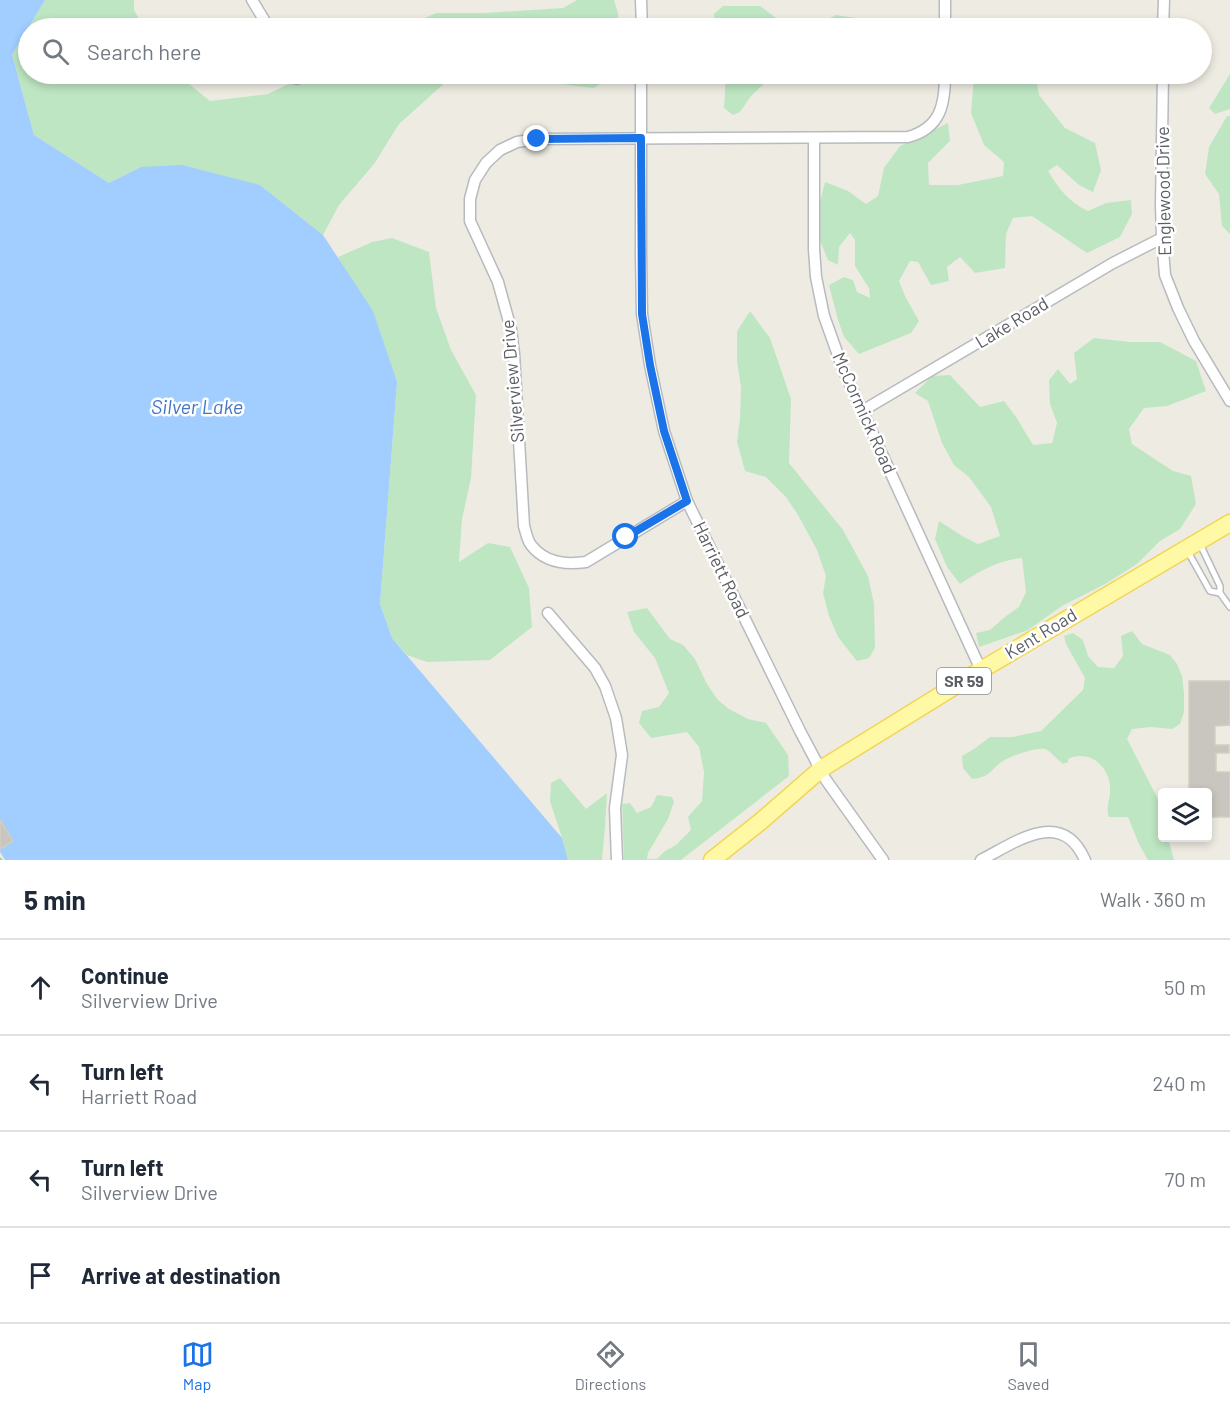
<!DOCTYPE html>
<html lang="en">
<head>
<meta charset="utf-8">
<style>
  :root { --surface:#fff; --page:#f6f6f7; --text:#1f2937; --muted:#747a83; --line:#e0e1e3; --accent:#1a73e8 }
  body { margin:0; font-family:Barlow,sans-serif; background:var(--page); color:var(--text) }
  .controls { position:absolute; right:18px; bottom:18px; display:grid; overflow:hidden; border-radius:6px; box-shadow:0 3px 9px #0003 }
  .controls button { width:54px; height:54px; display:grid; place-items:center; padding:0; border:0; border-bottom:2px solid var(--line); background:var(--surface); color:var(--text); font:30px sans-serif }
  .stop { position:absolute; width:18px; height:18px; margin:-14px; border:4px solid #1a73e8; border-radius:50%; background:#fff }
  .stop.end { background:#1a73e8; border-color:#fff; box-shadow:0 2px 6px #0008 }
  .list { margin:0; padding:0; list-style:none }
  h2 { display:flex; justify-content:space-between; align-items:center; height:78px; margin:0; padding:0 24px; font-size:26px }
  h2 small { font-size:20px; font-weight:400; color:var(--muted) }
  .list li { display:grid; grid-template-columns:39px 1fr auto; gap:18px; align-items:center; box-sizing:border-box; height:96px; padding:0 24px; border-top:2px solid var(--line) }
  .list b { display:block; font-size:22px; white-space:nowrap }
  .list p { margin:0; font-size:20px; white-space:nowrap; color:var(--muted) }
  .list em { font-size:20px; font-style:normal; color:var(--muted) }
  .icon { flex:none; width:33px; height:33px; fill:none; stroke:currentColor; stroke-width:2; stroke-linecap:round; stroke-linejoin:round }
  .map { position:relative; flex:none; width:1230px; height:860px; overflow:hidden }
  .search { position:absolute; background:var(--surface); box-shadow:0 3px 9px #0003; left:18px; right:18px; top:18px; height:66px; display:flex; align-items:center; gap:15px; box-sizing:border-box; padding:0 21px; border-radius:33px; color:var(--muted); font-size:22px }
  .sheet { height:462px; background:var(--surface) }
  nav { display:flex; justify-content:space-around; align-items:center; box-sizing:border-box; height:84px; border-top:2px solid var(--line); background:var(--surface); font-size:16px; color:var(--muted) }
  nav a { display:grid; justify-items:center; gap:3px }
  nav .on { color:var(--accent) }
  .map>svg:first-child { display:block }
</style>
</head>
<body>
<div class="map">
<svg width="1230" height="860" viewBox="0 0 1230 860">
  <rect width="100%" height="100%" fill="#eeece2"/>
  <g fill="#bee6c2">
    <polygon points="45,0 134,0 134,10 144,28 28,28 28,74 177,74 210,101 268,94 309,74 615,74 594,88 493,76 448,80 399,124 374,164 339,205 323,235 260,185 141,167 109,183 34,135 12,55"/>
    <polygon points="577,0 614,0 618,13 619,28 403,28 436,13 484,13 563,8"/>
    <polygon points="723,6 760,6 787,26 816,25 836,15 869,20 871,28 716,28 714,14"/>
    <polygon points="726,74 820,74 799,77 770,78 751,96 740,112 733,115 724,108"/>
    <path d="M1000,74H1035L1039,95L1065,128L1095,143L1101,170L1093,192L1079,185L1057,165L1048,171C1058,188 1070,203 1088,211L1106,203L1131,200L1132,214L1120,237L1087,253L1032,216L1013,218L1006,234L1005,268L975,273L960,257L947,267L949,281L931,285L918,262L910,261L899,281L905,296L919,321L911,333L859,354L844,337L838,320L829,285L844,277L853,280L857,292L870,298L869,288L855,266V240L850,233L839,247L838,265L828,260L820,241L817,213L825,182L848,191L866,204L878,196L884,168L900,146L948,123L950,141L928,163L929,185H958L1003,176L1004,162L984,145L971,113L974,75Z"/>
    <polygon points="1230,74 1230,109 1215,114 1209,108"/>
    <polygon points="1227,116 1230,116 1230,234 1222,226 1219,194 1205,174 1209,147"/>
    <polygon points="392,238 429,252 436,308 451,350 476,395 471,478 462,519 459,562 488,543 510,547 529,588 532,627 490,660 427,662 407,655 392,638 380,604 397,382 338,257 372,242"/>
    <polygon points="750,311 770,338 791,399 789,463 843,530 868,576 874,604 875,648 869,658 857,661 838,637 829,616 823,593 826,576 817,550 798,515 786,497 766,477 745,471 737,442 740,418 741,388 737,361 737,331"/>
    <path d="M1094,338L1130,342H1160L1196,361L1206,391L1167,406L1144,408L1129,429L1132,444L1173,471L1191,476L1196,504L1180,529L1160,541L1137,564L1105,584L1062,606L1028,630L979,647L976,633L990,630L1006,616L1019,607L1026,592L1022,558C998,560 980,571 960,584L947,567L935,539L939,521L964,537L978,544L1000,536L991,507L969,477L954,465L942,443L928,401L915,393L932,376L950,375L980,407L1004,401L1016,417L1033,445L1052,443L1057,423L1050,404L1049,380L1058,369L1070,384L1077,379L1074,353Z"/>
    <polygon points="647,608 670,639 683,645 695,659 707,684 718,700 729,709 748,719 766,723 788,755 789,776 681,860 624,860 622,804 630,803 637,813 651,807 657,795 672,797 674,802 668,819 648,853 647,859 657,859 665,851 676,845 691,830 688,817 702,801 704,772 699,747 687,732 651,738 639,723 642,711 659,707 669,693 655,658 634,632 627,612"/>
    <path d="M1132,631L1142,644L1170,655L1177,664L1182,676L1184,693V712L1180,724L1172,729L1151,727L1132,729L1127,739L1157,797L1162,814V838H1168L1174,860H1148L1139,844L1128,817H1109C1105,807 1111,799 1110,789C1110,766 1089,749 1068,759V762L1063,764C1057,760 1051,751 1045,749C1035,747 1007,757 1000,763C988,773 989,777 972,779L963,768L962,756L974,749L990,737H1013L1041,731L1083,690L1085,678L1066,644L1064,636L1073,633L1083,640L1088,656L1098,667L1114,668L1123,656L1121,636Z"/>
    <polygon points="560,778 586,809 607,793 605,827 602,860 568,860 562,838 550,801 551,783"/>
  </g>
  <polygon fill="#a1cdff" points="0,0 45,0 12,55 34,135 109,183 141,167 182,165 260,185 323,235 373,311 397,382 380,604 392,638 562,838 568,860 5,860 0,852 0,849 13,841 0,820"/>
  <g fill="#c8c6bf" stroke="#d2cec0" stroke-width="1.5">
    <polygon points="1189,681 1230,681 1230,725 1215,726 1215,745 1229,745 1229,753 1216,753 1216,772 1230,772 1230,817 1208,817 1208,792 1189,792"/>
    <polygon points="0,820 13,841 0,849"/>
  </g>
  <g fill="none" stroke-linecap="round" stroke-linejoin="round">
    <g stroke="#b7babf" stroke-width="8">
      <g id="service">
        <polyline points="1187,550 1210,591 1220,593 1220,586 1200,544"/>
        <polyline points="1220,593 1230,607"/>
      </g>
    </g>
    <g stroke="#b7babf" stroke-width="13">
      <g id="minor">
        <polyline points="252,0 269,28"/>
        <polyline points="641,0 642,28"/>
        <polyline points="945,0 945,28"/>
        <polyline points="1163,28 1164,0"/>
        <polyline points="294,74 297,79"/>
        <polyline points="641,74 641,255 642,314 650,365 664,431 687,501 800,731 826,780 883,860"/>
        <polyline points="1163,74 1161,205 1162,238 1165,275 1178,308 1194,341 1230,401"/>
        <polyline points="814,139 814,249 816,277 824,316 843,369 981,670"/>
        <polyline points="862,411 1113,263 1162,238"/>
        <path d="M687,501L586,562C565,565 545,563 531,545C527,540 526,532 524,526L514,354L511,329L498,282L470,221V199L475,180L486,163L500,150L517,142L537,139L908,137C941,128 945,104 945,74"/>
        <polyline points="548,613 595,668 605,686 616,718 622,755 615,808 617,860"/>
        <path d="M981,860C1016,842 1062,807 1085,860"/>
      </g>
    </g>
    <g stroke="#f2d556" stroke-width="19">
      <polyline id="primary" points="712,860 760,822 821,769 981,670 1230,523"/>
    </g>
    <polyline stroke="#97c7a9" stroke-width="1.5" stroke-dasharray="6 3" stroke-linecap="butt" points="0,858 2,860"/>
    <use href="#service" stroke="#fff" stroke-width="5"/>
    <use href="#minor" stroke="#fff" stroke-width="10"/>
    <use href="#primary" stroke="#fff9a6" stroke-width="16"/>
  </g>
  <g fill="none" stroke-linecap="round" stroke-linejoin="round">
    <polyline stroke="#1a73e8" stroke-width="8" points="537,139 641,138 642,314 650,365 664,431 687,501 626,537"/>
  </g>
  <g text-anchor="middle" stroke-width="5" stroke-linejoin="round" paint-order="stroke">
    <rect fill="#fff" stroke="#8c8e92" stroke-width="1.5" x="937" y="668" width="54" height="26" rx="4.5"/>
    <g font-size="16" font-weight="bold" fill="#5a5e63">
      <text x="964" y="687">SR 59</text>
    </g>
    <g font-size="18" fill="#5a5e63" stroke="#fff">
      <text transform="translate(1164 191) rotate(-91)" y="6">Englewood Drive</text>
      <text transform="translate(1012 323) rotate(-31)" y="6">Lake Road</text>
      <text transform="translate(513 381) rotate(-95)" y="6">Silverview Drive</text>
      <text transform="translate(864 413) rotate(66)" y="6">McCormick Road</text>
      <text transform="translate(721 570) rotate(64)" y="6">Harriett Road</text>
      <text transform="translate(1041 634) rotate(-31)" y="6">Kent Road</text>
    </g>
    <g font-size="20" font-style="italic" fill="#4275c4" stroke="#fff">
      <text x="197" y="414">Silver Lake</text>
    </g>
  </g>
</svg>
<div class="controls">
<button><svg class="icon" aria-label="layers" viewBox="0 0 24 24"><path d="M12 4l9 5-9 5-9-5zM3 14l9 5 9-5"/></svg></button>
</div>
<div class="stop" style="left:626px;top:537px"></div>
<div class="stop end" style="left:537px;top:139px"></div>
<div class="search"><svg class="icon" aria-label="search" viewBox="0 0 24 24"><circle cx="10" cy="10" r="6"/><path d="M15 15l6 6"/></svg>Search here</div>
</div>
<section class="sheet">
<h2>5 min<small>Walk · 360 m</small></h2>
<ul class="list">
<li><svg class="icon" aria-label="ahead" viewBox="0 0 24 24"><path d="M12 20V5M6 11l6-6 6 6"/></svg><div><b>Continue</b><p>Silverview Drive</p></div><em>50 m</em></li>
<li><svg class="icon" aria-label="left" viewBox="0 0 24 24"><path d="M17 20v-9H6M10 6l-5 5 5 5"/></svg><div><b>Turn left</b><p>Harriett Road</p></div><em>240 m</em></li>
<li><svg class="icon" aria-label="left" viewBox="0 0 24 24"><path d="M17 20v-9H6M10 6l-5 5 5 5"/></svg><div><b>Turn left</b><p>Silverview Drive</p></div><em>70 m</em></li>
<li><svg class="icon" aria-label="arrive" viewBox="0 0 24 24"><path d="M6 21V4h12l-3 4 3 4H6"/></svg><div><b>Arrive at destination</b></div></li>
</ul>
</section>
<nav>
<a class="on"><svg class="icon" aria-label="map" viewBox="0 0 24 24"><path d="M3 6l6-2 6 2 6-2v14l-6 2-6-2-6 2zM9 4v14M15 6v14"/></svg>Map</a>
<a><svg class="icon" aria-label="directions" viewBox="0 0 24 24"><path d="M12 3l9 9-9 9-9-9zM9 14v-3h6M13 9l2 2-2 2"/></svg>Directions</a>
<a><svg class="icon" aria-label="saved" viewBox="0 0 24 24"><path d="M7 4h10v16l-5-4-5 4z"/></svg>Saved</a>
</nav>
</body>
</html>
